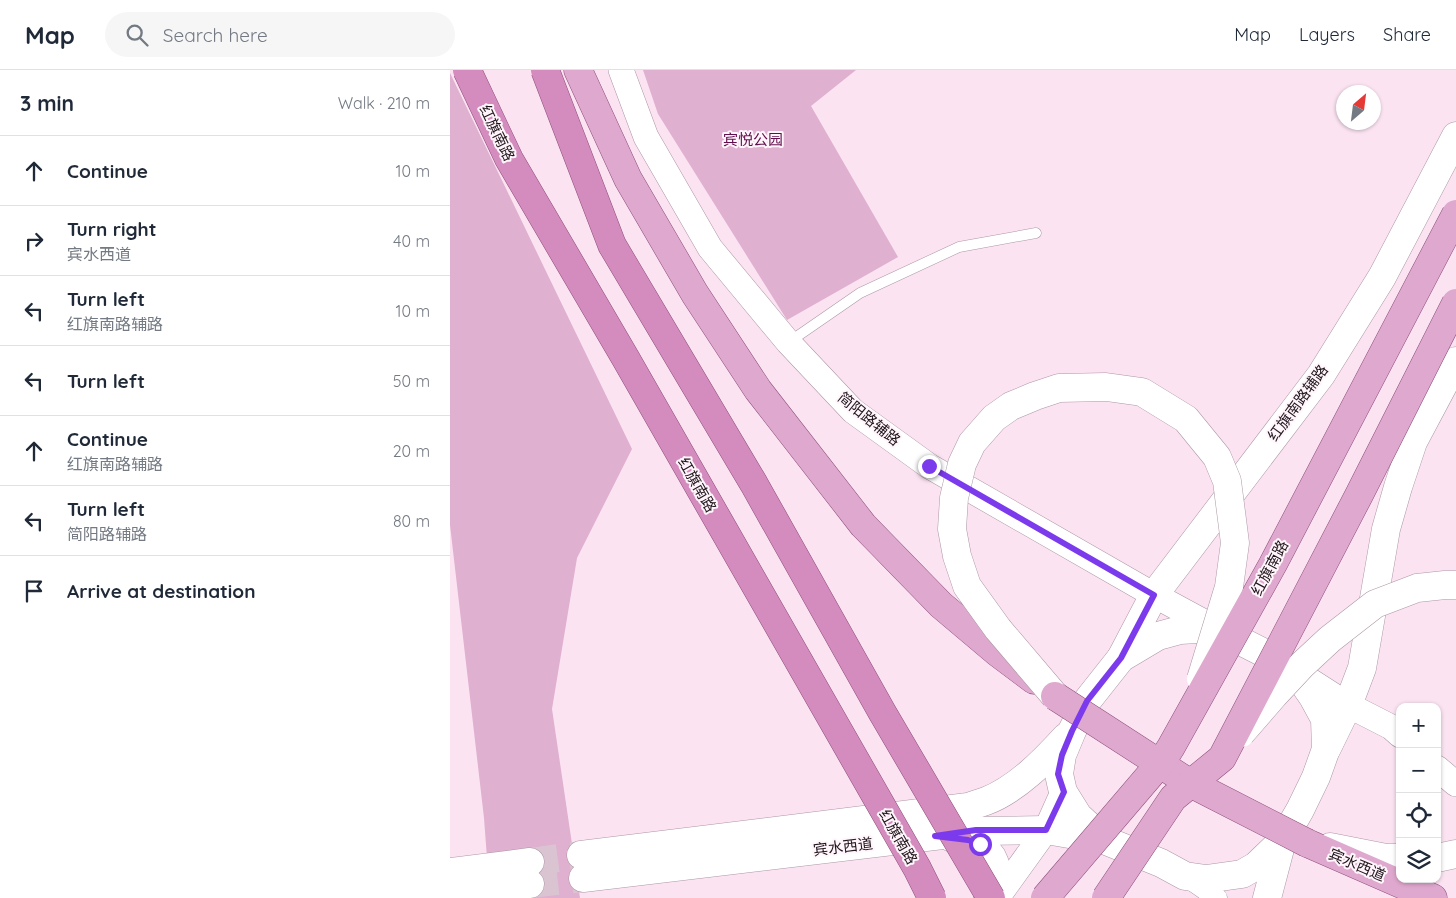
<!DOCTYPE html>
<html lang="en">
<head>
<meta charset="utf-8">
<style>
  :root { --surface:#fff; --page:#f6f6f7; --text:#1f2937; --muted:#747a83; --line:#e0e1e3 }
  body { margin:0; font-family:Quicksand,"Noto Sans SC",sans-serif; background:var(--page); color:var(--text) }
  .controls { position:absolute; right:15px; bottom:15px; display:grid; overflow:hidden; border-radius:10px; box-shadow:0 1px 4px #0004 }
  .controls button { width:45px; height:45px; display:grid; place-items:center; padding:0; border:0; border-bottom:1px solid var(--line); background:var(--surface); color:var(--text); font:25px sans-serif }
  .compass { position:absolute; left:886px; top:15px; width:45px; height:45px; border-radius:50%; background:var(--surface); box-shadow:0 1px 4px #0004; rotate:28deg }
  .stop { position:absolute; width:15px; height:15px; margin:-11px; border:4px solid #7c3aed; border-radius:50%; background:#fff }
  .stop.end { background:#7c3aed; border-color:#fff; box-shadow:0 1px 5px #0008 }
  .list { margin:0; padding:0; list-style:none }
  h2 { display:flex; justify-content:space-between; align-items:center; height:65px; margin:0; padding:0 20px; font-size:21px }
  h2 small { font-size:16px; font-weight:400; color:var(--muted) }
  .list li { display:grid; grid-template-columns:32px 1fr auto; gap:15px; align-items:center; box-sizing:border-box; height:70px; padding:0 20px; border-top:1px solid var(--line) }
  .list b { display:block; font-size:19px; white-space:nowrap }
  .list p { margin:0; font-size:16px; white-space:nowrap; color:var(--muted) }
  .list em { font-size:16px; font-style:normal; color:var(--muted) }
  .icon { flex:none; width:28px; height:28px; fill:none; stroke:currentColor; stroke-width:2; stroke-linecap:round; stroke-linejoin:round }
  .map { position:relative; flex:none; width:1006px; height:828px; overflow:hidden }
  header { display:flex; align-items:center; gap:30px; box-sizing:border-box; height:70px; padding:0 25px; background:var(--surface); border-bottom:1px solid var(--line) }
  header strong { font-size:24px }
  nav { display:flex; gap:28px; margin-inline-start:auto; font-size:18px }
  .search { width:350px; height:45px; background:var(--page); display:flex; align-items:center; gap:12px; box-sizing:border-box; padding:0 18px; border-radius:28px; color:var(--muted); font-size:19px }
  main { display:flex }
  aside { flex:1; background:var(--surface) }
  .map>svg:first-child { display:block }
</style>
</head>
<body>
<header>
<strong>Map</strong>
<div class="search"><svg class="icon" aria-label="search" viewBox="0 0 24 24"><circle cx="10" cy="10" r="6"/><path d="M15 15l6 6"/></svg>Search here</div>
<nav><a>Map</a><a>Layers</a><a>Share</a></nav>
</header>
<main>
<aside>
<h2>3 min<small>Walk · 210 m</small></h2>
<ul class="list">
<li><svg class="icon" aria-label="ahead" viewBox="0 0 24 24"><path d="M12 20V5M6 11l6-6 6 6"/></svg><div><b>Continue</b></div><em>10 m</em></li>
<li><svg class="icon" aria-label="right" viewBox="0 0 24 24"><path d="M7 20v-9h11M14 6l5 5-5 5"/></svg><div><b>Turn right</b><p>宾水西道</p></div><em>40 m</em></li>
<li><svg class="icon" aria-label="left" viewBox="0 0 24 24"><path d="M17 20v-9H6M10 6l-5 5 5 5"/></svg><div><b>Turn left</b><p>红旗南路辅路</p></div><em>10 m</em></li>
<li><svg class="icon" aria-label="left" viewBox="0 0 24 24"><path d="M17 20v-9H6M10 6l-5 5 5 5"/></svg><div><b>Turn left</b></div><em>50 m</em></li>
<li><svg class="icon" aria-label="ahead" viewBox="0 0 24 24"><path d="M12 20V5M6 11l6-6 6 6"/></svg><div><b>Continue</b><p>红旗南路辅路</p></div><em>20 m</em></li>
<li><svg class="icon" aria-label="left" viewBox="0 0 24 24"><path d="M17 20v-9H6M10 6l-5 5 5 5"/></svg><div><b>Turn left</b><p>简阳路辅路</p></div><em>80 m</em></li>
<li><svg class="icon" aria-label="arrive" viewBox="0 0 24 24"><path d="M6 21V4h12l-3 4 3 4H6"/></svg><div><b>Arrive at destination</b></div></li>
</ul>
</aside>
<div class="map">
<svg width="1006" height="828" viewBox="0 0 1006 828">
  <rect width="100%" height="100%" fill="#fbe3f2"/>
  <g fill="#dfb0cf">
    <polygon points="193,0 406,0 361,36 448,187 337,250 208,44"/>
    <polygon points="0,3 182,379 127,488 102,639 130,828 40,828 34,748 0,455"/>
  </g>
  <g fill="none" stroke-linecap="round" stroke-linejoin="round">
    <g stroke="#dac4d2" stroke-width="28" stroke-dasharray="28 14" stroke-linecap="butt">
      <polyline points="80,792 131,785"/>
      <polyline points="80,814 133,808"/>
    </g>
    <g stroke="#ad97a5" stroke-width="11">
      <polyline id="service" points="339,272 410,223 509,177 586,163"/>
    </g>
    <g stroke="#ad97a5" stroke-width="21">
      <polyline id="minor" points="737,807 767,828"/>
    </g>
    <g stroke="#ad97a5" stroke-width="26">
      <g id="tertiary">
        <polyline points="171,0 196,67 260,178 338,272 403,341 479,396 704,525 765,558"/>
        <polyline points="845,601 898,635 941,657 950,665"/>
        <polyline points="987,698 1006,714"/>
        <polyline points="547,828 596,760 613,722"/>
      </g>
    </g>
    <g stroke="#ad97a5" stroke-width="29">
      <g id="secondary">
        <polygon points="765,558 826,589 845,601 863,627 875,649 876,679 866,707 850,740 832,771 806,796 792,804 756,809 735,806 711,793 654,770 628,746 613,722 609,704 612,685 622,661 637,631 671,588 708,566 730,560"/>
        <polyline points="671,588 704,525 871,305 932,207 1006,66"/>
        <polyline points="877,678 898,635 912,598 936,459 948,417 963,372 1006,291"/>
        <path d="M502,768C520,770 531,771 542,787C544,791 547,797 547,802C546,810 541,820 538,828"/>
        <polyline points="880,777 936,788 950,788"/>
        <path d="M131,785L518,737C524,735 530,733 536,731C567,719 594,691 616,667"/>
        <polyline points="987,788 1006,784"/>
        <polyline points="0,802 80,792"/>
        <polyline points="133,808 526,761 596,760 654,770"/>
        <polyline points="0,825 80,814"/>
        <polyline points="817,828 832,771"/>
      </g>
    </g>
    <g stroke="#8e4f7b" stroke-width="29">
      <g id="primary">
        <polyline points="128,0 178,109 245,224 308,320 413,455 491,535 548,583 584,610"/>
        <polyline points="857,773 983,828"/>
      </g>
    </g>
    <use href="#service" stroke="#fff" stroke-width="10"/>
    <use href="#minor" stroke="#fff" stroke-width="20"/>
    <use href="#tertiary" stroke="#fff" stroke-width="25"/>
    <use href="#secondary" stroke="#fff" stroke-width="28"/>
    <use href="#primary" stroke="#dfa8ce" stroke-width="28"/>
    <g stroke="#ad97a5" stroke-width="29" stroke-linecap="butt">
      <g id="secondary-bridge">
        <polyline points="605,626 548,559 517,516 507,486 502,459 504,428 512,394 522,373 544,348 561,336 585,326 609,318 656,317 692,322 736,349 767,387 777,411 785,473 779,517 751,609"/>
        <polyline points="791,663 824,625 852,595 880,569 925,534 967,518 995,515 1006,515"/>
      </g>
    </g>
    <g stroke="#8e4f7b" stroke-width="29" stroke-linecap="butt">
      <g id="primary-bridge">
        <polyline points="605,626 738,712 857,773"/>
        <polyline points="595,828 712,691 721,677 823,494 1006,144"/>
        <polyline points="656,828 723,728 772,688 909,425 1006,233"/>
      </g>
    </g>
    <g stroke="#8e4f7b" stroke-width="29" stroke-linecap="butt">
      <g id="trunk-bridge">
        <polyline points="17,0 59,89 176,289 467,798 482,828"/>
        <polyline points="95,0 162,175 304,414 432,642 541,828"/>
      </g>
    </g>
    <use href="#secondary-bridge" stroke="#fff" stroke-width="28"/>
    <use href="#primary-bridge" stroke="#dfa8ce" stroke-width="28"/>
    <use href="#trunk-bridge" stroke="#d48bbe" stroke-width="28"/>
  </g>
  <g fill="none" stroke-linecap="round" stroke-linejoin="round">
    <polyline stroke="#7c3aed" stroke-width="6" points="479,396 704,525 671,588 637,631 622,661 612,685 608,704 614,722 596,760 526,760 485,766 518,770 530,774"/>
  </g>
  <g text-anchor="middle" stroke-width="4" stroke-linejoin="round" paint-order="stroke">
    <g font-size="15" fill="#1f161c" stroke="#fff5fb">
      <text transform="translate(47 63) rotate(64)" y="5">红旗南路</text>
      <text transform="translate(848 333) rotate(-54)" y="5">红旗南路辅路</text>
      <text transform="translate(419 349) rotate(39)" y="5">简阳路辅路</text>
      <text transform="translate(247 415) rotate(60)" y="5">红旗南路</text>
      <text transform="translate(820 498) rotate(-62)" y="5">红旗南路</text>
      <text transform="translate(448 767) rotate(60)" y="5">红旗南路</text>
      <text transform="translate(393 777) rotate(-7)" y="5">宾水西道</text>
      <text transform="translate(907 795) rotate(23)" y="5">宾水西道</text>
    </g>
    <g font-size="15" fill="#610e4e" stroke="#fff5fb">
      <text x="303" y="75">宾悦公园</text>
    </g>
  </g>
</svg>
<div class="controls">
<button>+</button>
<button>−</button>
<button><svg class="icon" aria-label="locate" viewBox="0 0 24 24"><circle cx="12" cy="12" r="6"/><path d="M12 2v4M12 18v4M2 12h4M18 12h4"/></svg></button>
<button><svg class="icon" aria-label="layers" viewBox="0 0 24 24"><path d="M12 4l9 5-9 5-9-5zM3 14l9 5 9-5"/></svg></button>
</div>
<svg class="compass" viewBox="-18 -18 36 36"><path d="M0-13l5 13h-10z" fill="#e53935"/><path d="M0 13l5-13h-10z" fill="#747a83"/></svg>
<div class="stop" style="left:530px;top:774px"></div>
<div class="stop end" style="left:479px;top:396px"></div>
</div>
</main>
</body>
</html>
